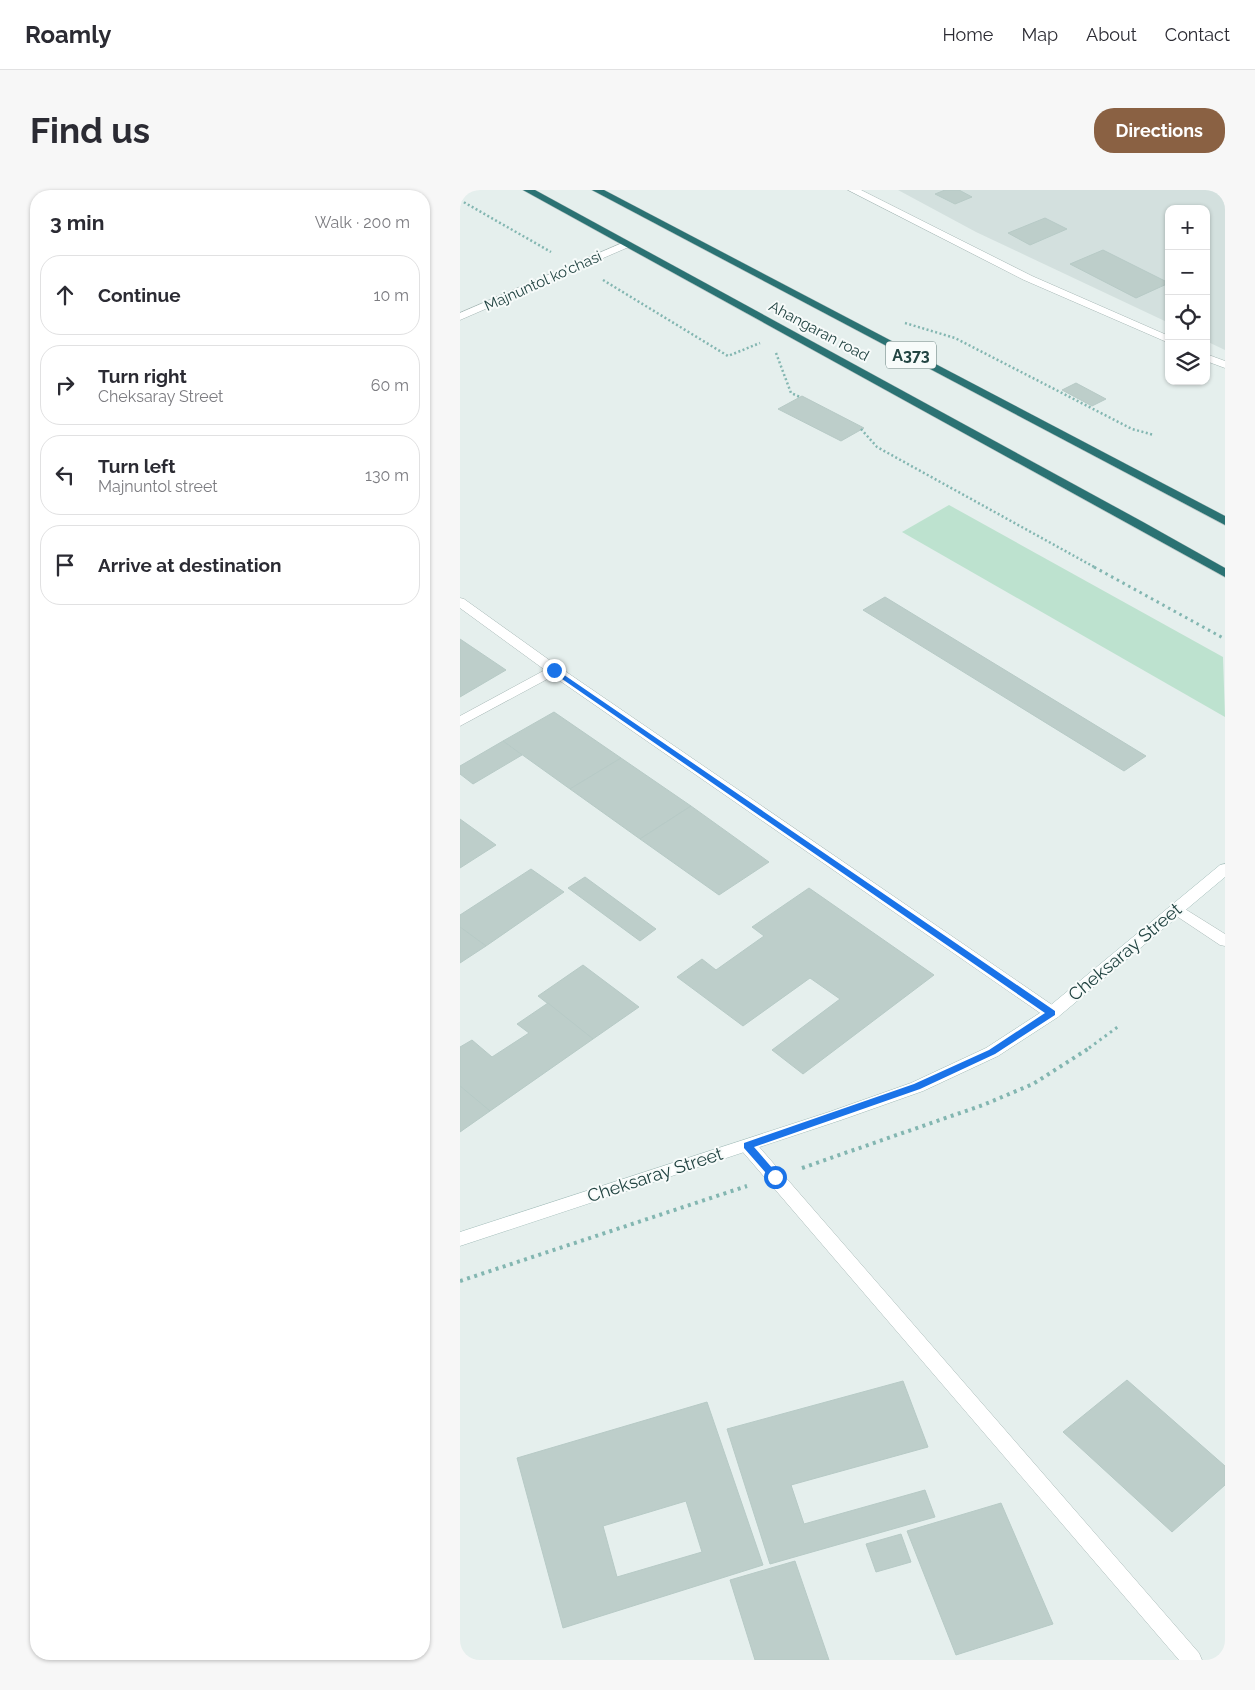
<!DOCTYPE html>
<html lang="en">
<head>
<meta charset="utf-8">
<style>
  :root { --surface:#fff; --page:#f7f7f7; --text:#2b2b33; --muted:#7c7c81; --line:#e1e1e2; --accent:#8a6143 }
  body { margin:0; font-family:Raleway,sans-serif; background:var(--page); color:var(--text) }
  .controls { position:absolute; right:15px; top:15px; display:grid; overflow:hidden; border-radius:10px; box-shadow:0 1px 4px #0004 }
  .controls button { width:45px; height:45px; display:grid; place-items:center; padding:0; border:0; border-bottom:1px solid var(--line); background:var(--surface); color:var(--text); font:25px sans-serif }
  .stop { position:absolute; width:15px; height:15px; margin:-11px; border:4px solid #1a73e8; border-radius:50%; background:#fff }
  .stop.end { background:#1a73e8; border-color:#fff; box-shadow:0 1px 5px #0008 }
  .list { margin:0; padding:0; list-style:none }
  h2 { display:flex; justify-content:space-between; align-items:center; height:65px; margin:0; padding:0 20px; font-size:21px }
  h2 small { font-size:16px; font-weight:400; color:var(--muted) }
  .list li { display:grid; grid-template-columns:32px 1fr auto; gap:15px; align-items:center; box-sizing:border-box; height:80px; margin:0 10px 10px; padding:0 10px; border:1px solid var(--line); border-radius:20px }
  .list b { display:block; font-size:19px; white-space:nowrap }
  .list p { margin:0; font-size:16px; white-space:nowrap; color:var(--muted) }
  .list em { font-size:16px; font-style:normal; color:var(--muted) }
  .icon { flex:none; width:28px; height:28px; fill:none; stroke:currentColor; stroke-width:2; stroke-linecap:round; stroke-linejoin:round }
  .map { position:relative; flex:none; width:765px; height:1470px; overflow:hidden; border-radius:20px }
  header { display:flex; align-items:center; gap:30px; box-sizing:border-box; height:70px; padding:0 25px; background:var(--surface); border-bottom:1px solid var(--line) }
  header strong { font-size:24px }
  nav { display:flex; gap:28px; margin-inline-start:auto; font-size:18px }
  .intro { display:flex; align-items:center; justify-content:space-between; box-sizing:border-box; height:120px; padding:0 30px }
  h1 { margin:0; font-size:35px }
  .button { padding:12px 22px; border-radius:20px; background:var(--accent); color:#fff; font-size:18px; font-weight:700 }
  main { display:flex; gap:30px; padding:0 30px }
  aside { flex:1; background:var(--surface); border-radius:20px; box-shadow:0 1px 4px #0004 }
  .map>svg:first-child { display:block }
</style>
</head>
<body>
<header>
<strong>Roamly</strong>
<nav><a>Home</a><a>Map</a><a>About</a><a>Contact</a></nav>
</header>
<div class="intro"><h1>Find us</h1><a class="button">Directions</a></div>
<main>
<aside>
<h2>3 min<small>Walk · 200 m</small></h2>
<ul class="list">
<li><svg class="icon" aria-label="ahead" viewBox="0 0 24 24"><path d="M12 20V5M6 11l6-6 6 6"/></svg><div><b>Continue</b></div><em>10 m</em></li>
<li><svg class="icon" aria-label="right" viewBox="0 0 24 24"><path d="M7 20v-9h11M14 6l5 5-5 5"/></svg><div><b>Turn right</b><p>Cheksaray Street</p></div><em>60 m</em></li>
<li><svg class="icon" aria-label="left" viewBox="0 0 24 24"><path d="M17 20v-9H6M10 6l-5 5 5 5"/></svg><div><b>Turn left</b><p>Majnuntol street</p></div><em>130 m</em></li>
<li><svg class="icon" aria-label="arrive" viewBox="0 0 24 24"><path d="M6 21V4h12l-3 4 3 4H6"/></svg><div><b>Arrive at destination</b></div></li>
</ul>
</aside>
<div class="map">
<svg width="765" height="1470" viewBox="0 0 765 1470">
  <rect width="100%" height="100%" fill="#e5efed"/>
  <polygon fill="#d3e0de" points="438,0 765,0 765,160 746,151 746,19 709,19 709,133 516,42"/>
  <polygon fill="#bde2cf" points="489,315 763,467 765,527 442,342"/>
  <g fill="#bdceca" stroke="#b7cac6" fill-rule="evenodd">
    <polygon points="485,0 499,0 512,7 495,14 475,4"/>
    <polygon points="585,28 607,39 570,55 548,43"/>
    <polygon points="643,60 709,93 676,108 610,74"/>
    <polygon points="616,193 646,209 632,216 602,200"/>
    <polygon points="342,206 404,238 381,251 318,219"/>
    <polygon points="425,407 686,566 664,581 403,420"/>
    <polygon points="0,449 46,480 0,507"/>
    <polygon points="94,522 161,568 110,599 43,551"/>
    <polygon points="43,551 62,565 13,594 0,584 0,576"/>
    <polygon points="161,568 231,616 180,649 110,599"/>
    <polygon points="231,616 309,672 259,705 180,649"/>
    <polygon points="0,629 36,655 0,678"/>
    <polygon points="71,679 104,702 26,756 0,737 0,725"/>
    <polygon points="125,687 196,739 180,751 108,698"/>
    <polygon points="349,698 474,785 343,884 312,860 380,809 350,788 283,836 217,787 242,769 256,780 304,746 292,737"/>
    <polygon points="0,737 26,756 0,773"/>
    <polygon points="123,775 179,817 133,849 78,806"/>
    <polygon points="88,813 133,849 30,921 0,896 0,857 12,850 32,867 69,843 57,834"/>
    <polygon points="0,896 30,921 0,942"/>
    <polygon points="667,1190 765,1276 765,1295 712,1342 603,1242"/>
    <polygon points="443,1191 468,1257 331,1295 344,1334 465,1300 475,1327 310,1374 267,1239"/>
    <path d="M247,1212L303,1375L103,1438L57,1268ZM226,1311L242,1362L157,1387L143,1336Z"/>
    <polygon points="541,1313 593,1434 496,1465 447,1341"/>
    <polygon points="441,1344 451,1372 416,1382 406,1354"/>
    <polygon points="335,1371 369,1470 295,1470 270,1390"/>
  </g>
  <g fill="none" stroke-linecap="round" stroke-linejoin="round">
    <g stroke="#a7b8b6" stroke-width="1">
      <g id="lane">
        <polygon points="388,0 401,0 572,86 709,146 709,153 564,90"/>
        <polygon points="746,164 765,171 765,178 746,171"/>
        <polygon points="717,714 765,744 765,756 760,755 712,723 710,719 712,715"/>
      </g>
    </g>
    <g stroke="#a7b8b6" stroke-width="1">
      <g id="street">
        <polygon points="167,51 172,54 171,56 0,130 0,123"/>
        <polygon points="0,408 4,409 99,477 598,819 600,823 598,827 592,829 586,827 93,486 0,536 0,526 85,480 0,418"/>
        <polygon points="288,950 294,951 739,1463 742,1470 719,1470 282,961 280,956 282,951"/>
      </g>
    </g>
    <g stroke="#a2bcb9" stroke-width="1">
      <polygon id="secondary" points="765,674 765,687 598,827 538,866 463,901 381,930 0,1056 0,1042 369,922 451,893 526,858 586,819 760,675"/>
    </g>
    <g stroke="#c1cbca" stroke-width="1">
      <g id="highway">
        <polygon points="63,0 75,0 683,332 765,378 765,387"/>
        <polygon points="132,0 144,0 765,326 765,335"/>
      </g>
    </g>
    <g stroke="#83b6b1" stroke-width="2.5" stroke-dasharray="2 2.5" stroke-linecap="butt">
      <polyline points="0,10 91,62"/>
      <polyline points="143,90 268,166 300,153"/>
      <polyline points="445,133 495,148 672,239 694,245"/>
      <polyline points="316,163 331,203 340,207"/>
      <polyline points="401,239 417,257 636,378"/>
    </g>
    <g stroke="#83b6b1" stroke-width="3" stroke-dasharray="2.5 4" stroke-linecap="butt">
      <polyline points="634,377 765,449"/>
      <polyline points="629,858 659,836"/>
    </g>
    <g stroke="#83b6b1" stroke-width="4" stroke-dasharray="3 4.5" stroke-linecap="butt">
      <polyline points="342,978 523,915 573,894 631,857"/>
      <polyline points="0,1091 287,996"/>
    </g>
    <use href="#lane" fill="#fff" fill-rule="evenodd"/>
    <use href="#street" fill="#fff" fill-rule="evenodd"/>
    <use href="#secondary" fill="#fff" fill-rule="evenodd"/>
    <use href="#highway" fill="#2b7273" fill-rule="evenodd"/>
  </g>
  <polygon fill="#1a73e8" points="94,478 595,821 595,825 535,864 460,899 294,957 320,987 318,990 312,990 284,958 284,953 454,894 529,860 585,823 92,482 92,479"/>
  <g text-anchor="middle" stroke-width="4" stroke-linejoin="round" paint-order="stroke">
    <g font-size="15" fill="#224442" stroke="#f7fbfa">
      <text transform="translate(83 91) rotate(-24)" y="5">Majnuntol ko'chasi</text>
      <text transform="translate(359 141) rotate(28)" y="5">Ahangaran road</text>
    </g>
    <rect fill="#f7fbfa" stroke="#627b79" stroke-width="1" x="426" y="151.5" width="50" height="27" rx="4"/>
    <g font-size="16" font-weight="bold" fill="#224442">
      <text x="451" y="171">A373</text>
    </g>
    <g font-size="18" fill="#224442" stroke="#f7fbfa">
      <text transform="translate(665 762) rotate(-40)" y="6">Cheksaray Street</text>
      <text transform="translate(195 985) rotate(-18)" y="6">Cheksaray Street</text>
    </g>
  </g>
</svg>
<div class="controls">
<button>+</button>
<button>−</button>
<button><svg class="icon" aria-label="locate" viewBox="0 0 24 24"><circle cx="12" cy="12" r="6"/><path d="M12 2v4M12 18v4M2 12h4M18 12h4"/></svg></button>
<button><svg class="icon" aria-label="layers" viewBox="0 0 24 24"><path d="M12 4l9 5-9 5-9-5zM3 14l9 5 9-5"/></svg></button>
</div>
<div class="stop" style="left:315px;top:987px"></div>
<div class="stop end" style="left:94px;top:480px"></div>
</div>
</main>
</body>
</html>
